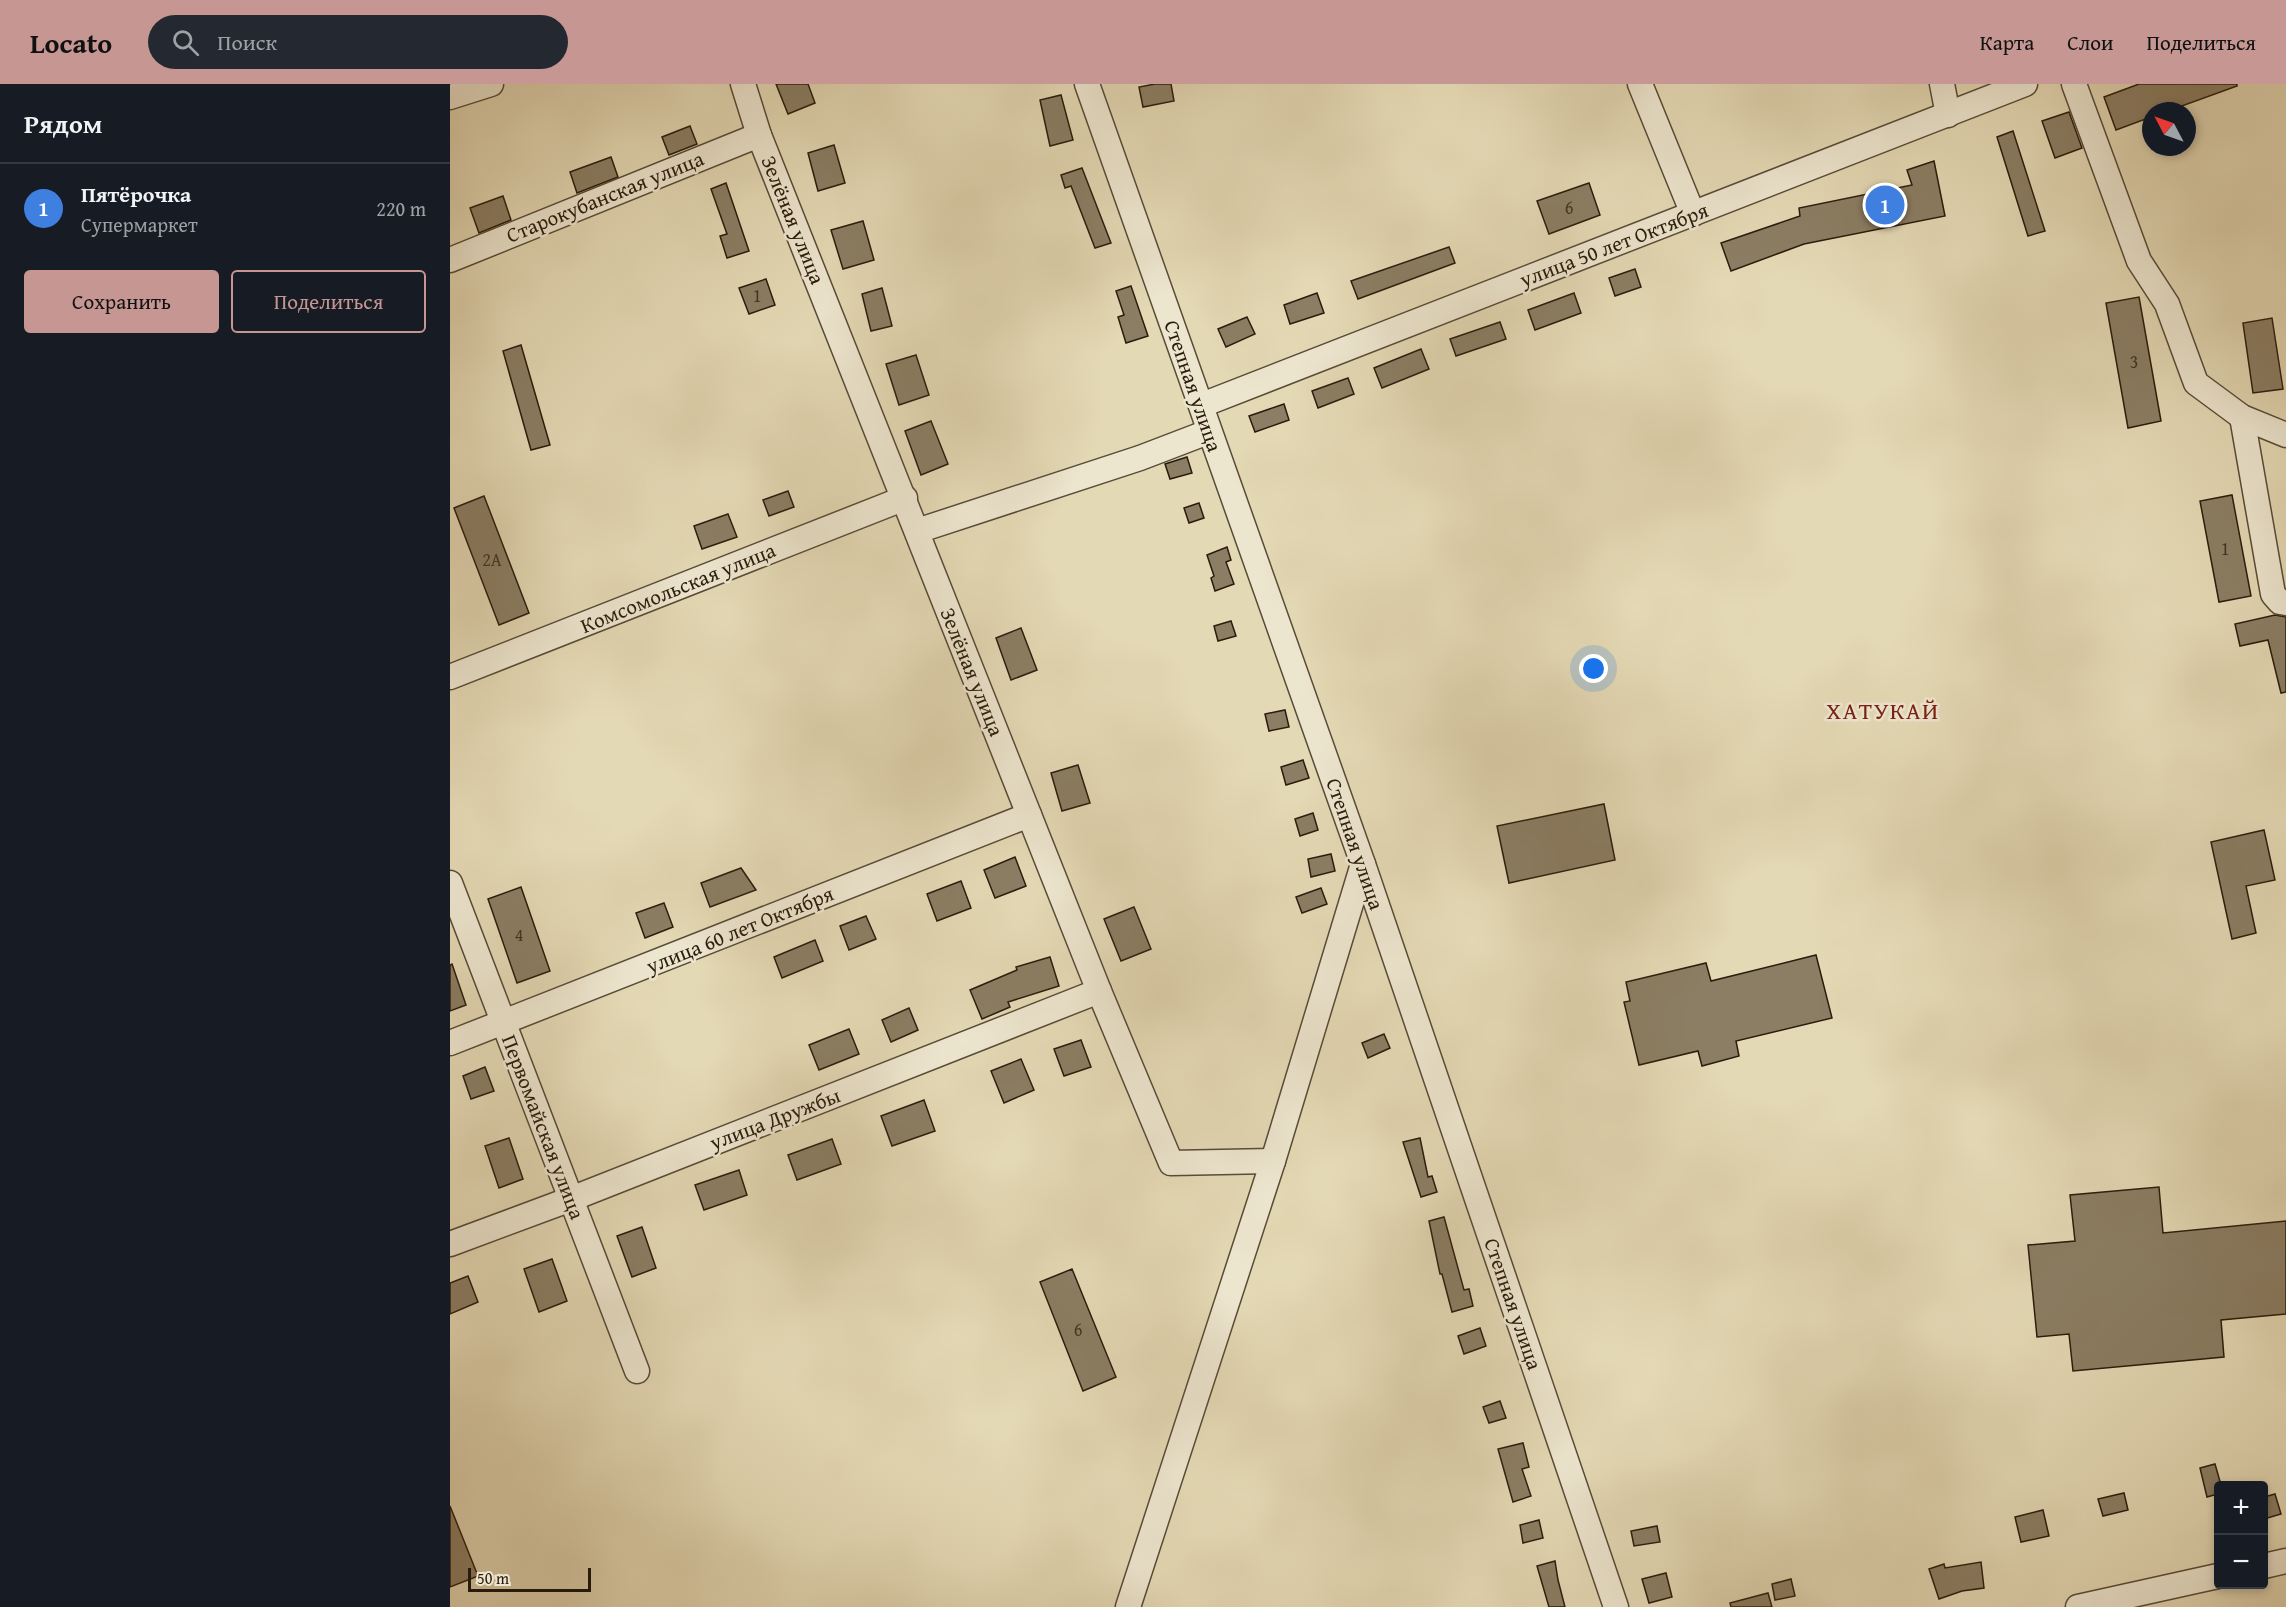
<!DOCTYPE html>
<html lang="ru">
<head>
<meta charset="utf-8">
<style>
  :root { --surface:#171b24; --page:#242831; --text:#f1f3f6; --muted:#9ea1a6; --line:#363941; --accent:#c59692 }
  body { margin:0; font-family:"Gentium Book Plus",serif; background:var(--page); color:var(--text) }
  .controls { position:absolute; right:18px; bottom:18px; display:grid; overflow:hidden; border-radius:6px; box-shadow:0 3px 9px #0003 }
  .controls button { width:54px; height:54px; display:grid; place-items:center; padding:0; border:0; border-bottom:2px solid var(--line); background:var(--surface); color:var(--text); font:30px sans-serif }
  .compass { position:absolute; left:1692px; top:18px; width:54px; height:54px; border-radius:50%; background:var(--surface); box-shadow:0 3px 9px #0003; rotate:311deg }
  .scale { position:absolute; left:18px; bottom:15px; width:123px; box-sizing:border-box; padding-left:6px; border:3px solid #2a1c0d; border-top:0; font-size:16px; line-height:21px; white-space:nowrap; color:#2a1c0d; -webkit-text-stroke:4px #ede6cf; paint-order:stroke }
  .you { position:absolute; left:1144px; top:585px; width:21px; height:21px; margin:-15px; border:4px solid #fff; border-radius:50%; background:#1a73e8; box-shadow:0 0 0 9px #1a73e833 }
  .badge { display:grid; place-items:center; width:39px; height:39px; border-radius:50%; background:var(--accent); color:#fff; font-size:20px; font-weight:700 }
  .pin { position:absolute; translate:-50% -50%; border:3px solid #fff; box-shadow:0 2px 6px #0006 }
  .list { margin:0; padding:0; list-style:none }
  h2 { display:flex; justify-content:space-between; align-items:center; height:78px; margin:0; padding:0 24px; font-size:26px }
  h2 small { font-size:20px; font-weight:400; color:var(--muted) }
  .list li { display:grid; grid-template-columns:39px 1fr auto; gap:18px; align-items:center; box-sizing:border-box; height:90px; padding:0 24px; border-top:2px solid var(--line) }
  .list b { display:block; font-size:22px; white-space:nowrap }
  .list p { margin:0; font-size:20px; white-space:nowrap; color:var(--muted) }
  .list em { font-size:20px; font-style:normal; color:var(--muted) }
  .actions { display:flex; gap:12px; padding:18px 24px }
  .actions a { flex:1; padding:14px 0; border:2px solid var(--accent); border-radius:6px; text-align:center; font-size:21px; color:var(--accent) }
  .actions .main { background:var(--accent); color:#111 }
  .icon { flex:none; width:33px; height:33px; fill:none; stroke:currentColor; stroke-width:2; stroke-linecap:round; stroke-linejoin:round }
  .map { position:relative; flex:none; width:1836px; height:1523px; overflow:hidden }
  header { display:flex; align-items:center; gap:36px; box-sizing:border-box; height:84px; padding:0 30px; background:var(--accent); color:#111 }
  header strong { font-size:28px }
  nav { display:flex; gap:33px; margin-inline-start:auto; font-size:21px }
  .search { width:420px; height:54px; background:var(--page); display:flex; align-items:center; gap:15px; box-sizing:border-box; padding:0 21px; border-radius:33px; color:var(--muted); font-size:22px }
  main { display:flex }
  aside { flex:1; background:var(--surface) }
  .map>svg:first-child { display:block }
</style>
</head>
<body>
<header>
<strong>Locato</strong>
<div class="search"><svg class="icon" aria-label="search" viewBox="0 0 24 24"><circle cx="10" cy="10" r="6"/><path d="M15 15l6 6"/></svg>Поиск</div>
<nav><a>Карта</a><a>Слои</a><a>Поделиться</a></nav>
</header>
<main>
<aside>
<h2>Рядом<small></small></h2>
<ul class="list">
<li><span class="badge" style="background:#3f7fe0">1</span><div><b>Пятёрочка</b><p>Супермаркет</p></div><em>220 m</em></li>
</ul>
<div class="actions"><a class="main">Сохранить</a><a>Поделиться</a></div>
</aside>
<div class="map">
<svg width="1836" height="1523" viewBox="0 0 1836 1523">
  <rect width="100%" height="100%" fill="#e4d9b5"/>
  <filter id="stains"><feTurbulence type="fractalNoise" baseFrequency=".00333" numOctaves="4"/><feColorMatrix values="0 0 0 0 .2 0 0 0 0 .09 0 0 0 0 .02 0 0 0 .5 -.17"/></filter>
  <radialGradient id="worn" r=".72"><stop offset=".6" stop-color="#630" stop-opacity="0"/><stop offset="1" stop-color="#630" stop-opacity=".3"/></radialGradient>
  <g fill="#8b7e64" stroke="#2a1c0d" stroke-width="1.5">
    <polygon points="326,0 358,0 365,19 338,30"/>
    <polygon points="705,0 721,0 724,17 693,23 689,3"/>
    <polygon points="1689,0 1787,0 1787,2 1718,27 1701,27 1701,33 1666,46 1654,13"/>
    <polygon points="611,11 623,56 600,62 590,16"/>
    <polygon points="1619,28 1632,64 1605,74 1592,37"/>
    <polygon points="240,42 247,60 219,71 212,53"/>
    <polygon points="1563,47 1595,147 1578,152 1547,53"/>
    <polygon points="384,61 395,99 368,107 358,69"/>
    <polygon points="161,73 168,93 127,109 120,88"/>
    <polygon points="1484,77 1495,132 1354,160 1281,187 1271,159 1350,132 1349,124 1462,101 1457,86"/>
    <polygon points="632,84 661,159 645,164 621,102 615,104 611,91"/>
    <polygon points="276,99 299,167 277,174 270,152 277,150 261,105"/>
    <polygon points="1139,99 1150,131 1099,150 1087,117"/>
    <polygon points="53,112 61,136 29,149 20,124"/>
    <polygon points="413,137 424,176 393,185 381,146"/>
    <polygon points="999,163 1005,179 908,215 901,197"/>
    <polygon points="1185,185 1191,203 1165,212 1159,194"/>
    <polygon points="316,195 325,221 299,230 289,204"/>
    <polygon points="681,202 698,252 676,259 668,233 674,231 666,207"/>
    <polygon points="432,204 442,242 421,247 412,210"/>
    <polygon points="867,209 874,229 840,240 834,221"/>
    <polygon points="1124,209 1131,229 1085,246 1078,226"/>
    <polygon points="1689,213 1711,337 1678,344 1656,219"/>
    <polygon points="797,233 805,250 776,263 768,245"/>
    <polygon points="1822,234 1833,305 1803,309 1793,239"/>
    <polygon points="1050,238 1056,255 1006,272 1000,255"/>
    <polygon points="71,261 100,361 81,366 53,267"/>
    <polygon points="971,265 979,285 932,304 924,284"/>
    <polygon points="466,271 479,311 449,321 436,280"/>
    <polygon points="898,294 904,310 868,324 862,307"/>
    <polygon points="834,320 839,336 805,348 799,332"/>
    <polygon points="481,337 498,380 471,391 455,347"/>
    <polygon points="737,373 742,389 720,395 715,380"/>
    <polygon points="338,407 344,423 319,432 313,416"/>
    <polygon points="1782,411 1801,512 1769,518 1750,417"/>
    <polygon points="34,412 79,529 49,541 4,424"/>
    <polygon points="749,419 754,434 739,439 734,424"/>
    <polygon points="278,430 287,453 252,465 244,442"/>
    <polygon points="777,463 781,476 776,478 784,500 765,507 761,494 764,492 757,471"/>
    <polygon points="1825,531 1836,533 1836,608 1831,609 1818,556 1790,562 1785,540"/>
    <polygon points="781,537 786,552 768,557 764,542"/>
    <polygon points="571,544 587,586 561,596 546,554"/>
    <polygon points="835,626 839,643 819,647 815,630"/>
    <polygon points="853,676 859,694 836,701 831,683"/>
    <polygon points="628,681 640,719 612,727 601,689"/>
    <polygon points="1154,720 1165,776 1059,799 1047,742"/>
    <polygon points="863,729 868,746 850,752 845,735"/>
    <polygon points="1814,746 1825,796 1796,802 1806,849 1782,855 1761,758"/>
    <polygon points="881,770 885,787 861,793 858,775"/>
    <polygon points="565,773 576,802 545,814 534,786"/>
    <polygon points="291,784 306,806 260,823 251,799"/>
    <polygon points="511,797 521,824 487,837 477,810"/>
    <polygon points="71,803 100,887 67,899 38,815"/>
    <polygon points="871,804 877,820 852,829 846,813"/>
    <polygon points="214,819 223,843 195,854 186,829"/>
    <polygon points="684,823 701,865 671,877 654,835"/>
    <polygon points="416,832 426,855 399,866 390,842"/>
    <polygon points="365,856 373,877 332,894 324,873"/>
    <polygon points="1366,871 1382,934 1286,957 1289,972 1252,982 1248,967 1189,981 1174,918 1180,917 1176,898 1256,879 1261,897"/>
    <polygon points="600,873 609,902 558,918 560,923 532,935 520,906 567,886 566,883"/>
    <polygon points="2,880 16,921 0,927 0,881"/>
    <polygon points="459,924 468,946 441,958 432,936"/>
    <polygon points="399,945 409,970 369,986 359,961"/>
    <polygon points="934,950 940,964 918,974 912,959"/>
    <polygon points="631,956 641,983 614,992 604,965"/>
    <polygon points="571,975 584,1006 554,1019 541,987"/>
    <polygon points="35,983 44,1007 21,1015 13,992"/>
    <polygon points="474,1016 485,1047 442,1062 431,1032"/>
    <polygon points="59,1054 73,1095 49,1104 35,1062"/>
    <polygon points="970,1054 978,1093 982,1092 987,1108 971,1113 953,1058"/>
    <polygon points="382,1055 391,1080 347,1096 338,1071"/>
    <polygon points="289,1086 297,1111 254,1126 245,1101"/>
    <polygon points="1709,1103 1713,1149 1836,1137 1836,1230 1771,1236 1774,1273 1623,1287 1619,1250 1587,1253 1578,1161 1625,1157 1620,1111"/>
    <polygon points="994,1133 1014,1206 1019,1205 1023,1222 1002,1228 992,1190 990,1190 979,1137"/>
    <polygon points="192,1143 206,1184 182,1193 167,1152"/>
    <polygon points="102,1175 117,1217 89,1228 74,1185"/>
    <polygon points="622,1185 666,1293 633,1307 590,1198"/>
    <polygon points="18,1192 28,1218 0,1230 0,1199"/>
    <polygon points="1030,1244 1036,1262 1014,1270 1008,1252"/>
    <polygon points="1050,1317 1056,1334 1039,1339 1033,1323"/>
    <polygon points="1073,1359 1079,1383 1072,1385 1081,1412 1063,1418 1048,1365"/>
    <polygon points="1765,1380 1771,1401 1768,1410 1757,1413 1750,1384"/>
    <polygon points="1674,1409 1678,1426 1653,1432 1648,1415"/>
    <polygon points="1825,1410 1831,1430 1814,1435 1814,1413"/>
    <polygon points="0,1422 28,1492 0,1503"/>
    <polygon points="1593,1426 1599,1452 1571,1458 1565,1433"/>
    <polygon points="1089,1436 1093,1454 1073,1459 1070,1441"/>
    <polygon points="1207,1442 1210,1458 1184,1462 1181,1447"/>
    <polygon points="1105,1477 1108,1496 1115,1523 1099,1523 1087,1482"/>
    <polygon points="1531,1478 1534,1504 1512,1507 1489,1515 1479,1485 1494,1480 1495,1484"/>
    <polygon points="1216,1489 1222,1513 1199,1519 1192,1495"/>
    <polygon points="1341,1495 1345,1512 1325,1516 1322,1500"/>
    <polygon points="1318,1509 1322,1523 1281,1523 1280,1519"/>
  </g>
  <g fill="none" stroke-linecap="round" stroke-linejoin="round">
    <g stroke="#584b37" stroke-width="27">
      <g id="minor">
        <polyline points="293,0 309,51 649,907 721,1079 823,1077"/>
        <polyline points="637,0 913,780 1166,1523"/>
        <polyline points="1190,0 1243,130"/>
        <polyline points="1492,0 1498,31"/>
        <polyline points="1624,0 1689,177 1717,220 1746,299 1792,333 1836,351"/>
        <polyline points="0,13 41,0"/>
        <polyline points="0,176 309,51"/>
        <polyline points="752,321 1575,0"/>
        <polyline points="1792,333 1823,510 1830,518 1836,519"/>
        <polyline points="467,447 690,374 758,348"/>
        <polyline points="0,593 455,414"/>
        <polyline points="0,799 187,1287"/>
        <polyline points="0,959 579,731"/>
        <polyline points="0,1160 121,1115 649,907"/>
        <polyline points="1814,1482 1836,1477"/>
        <polyline points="678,1523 823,1077 913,780"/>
        <polyline points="1628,1523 1768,1492"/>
      </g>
    </g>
    <use href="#minor" stroke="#ede6cf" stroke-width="24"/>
  </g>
  <g text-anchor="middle" stroke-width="5" stroke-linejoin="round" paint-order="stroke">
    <g font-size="18" fill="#423423">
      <text x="1119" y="130">6</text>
      <text x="307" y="218">1</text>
      <text x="1684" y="284">3</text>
      <text x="1775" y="471">1</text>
      <text x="42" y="482">2А</text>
      <text x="69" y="857">4</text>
      <text x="628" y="1252">6</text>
    </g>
    <g font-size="21" fill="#2a1c0d" stroke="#ede6cf">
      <text transform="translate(155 113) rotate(-22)" y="7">Старокубанская улица</text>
      <text transform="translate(343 136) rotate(68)" y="7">Зелёная улица</text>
      <text transform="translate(1164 161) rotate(-21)" y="7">улица 50 лет Октября</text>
      <text transform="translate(743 302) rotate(71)" y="7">Степная улица</text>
      <text transform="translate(228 504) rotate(-22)" y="7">Комсомольская улица</text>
      <text transform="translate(522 588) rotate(68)" y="7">Зелёная улица</text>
      <text transform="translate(905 760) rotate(71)" y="7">Степная улица</text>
      <text transform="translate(290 846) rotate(-22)" y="7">улица 60 лет Октября</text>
      <text transform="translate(325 1035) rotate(-21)" y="7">улица Дружбы</text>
      <text transform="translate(93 1043) rotate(69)" y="7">Первомайская улица</text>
      <text transform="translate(1063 1220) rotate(71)" y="7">Степная улица</text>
    </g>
    <g font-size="24" letter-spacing="1.5" fill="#7a1f14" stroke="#ede6cf">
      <text x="1433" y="635">ХАТУКАЙ</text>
    </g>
  </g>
  <rect width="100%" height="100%" filter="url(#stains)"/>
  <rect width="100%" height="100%" fill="url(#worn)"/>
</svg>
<div class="controls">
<button>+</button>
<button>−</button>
</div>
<svg class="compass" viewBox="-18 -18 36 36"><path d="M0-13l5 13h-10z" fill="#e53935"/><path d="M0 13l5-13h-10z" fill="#9ea1a6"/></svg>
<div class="scale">50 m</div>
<div class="you"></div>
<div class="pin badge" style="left:1435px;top:121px;background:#3f7fe0">1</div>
</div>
</main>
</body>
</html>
